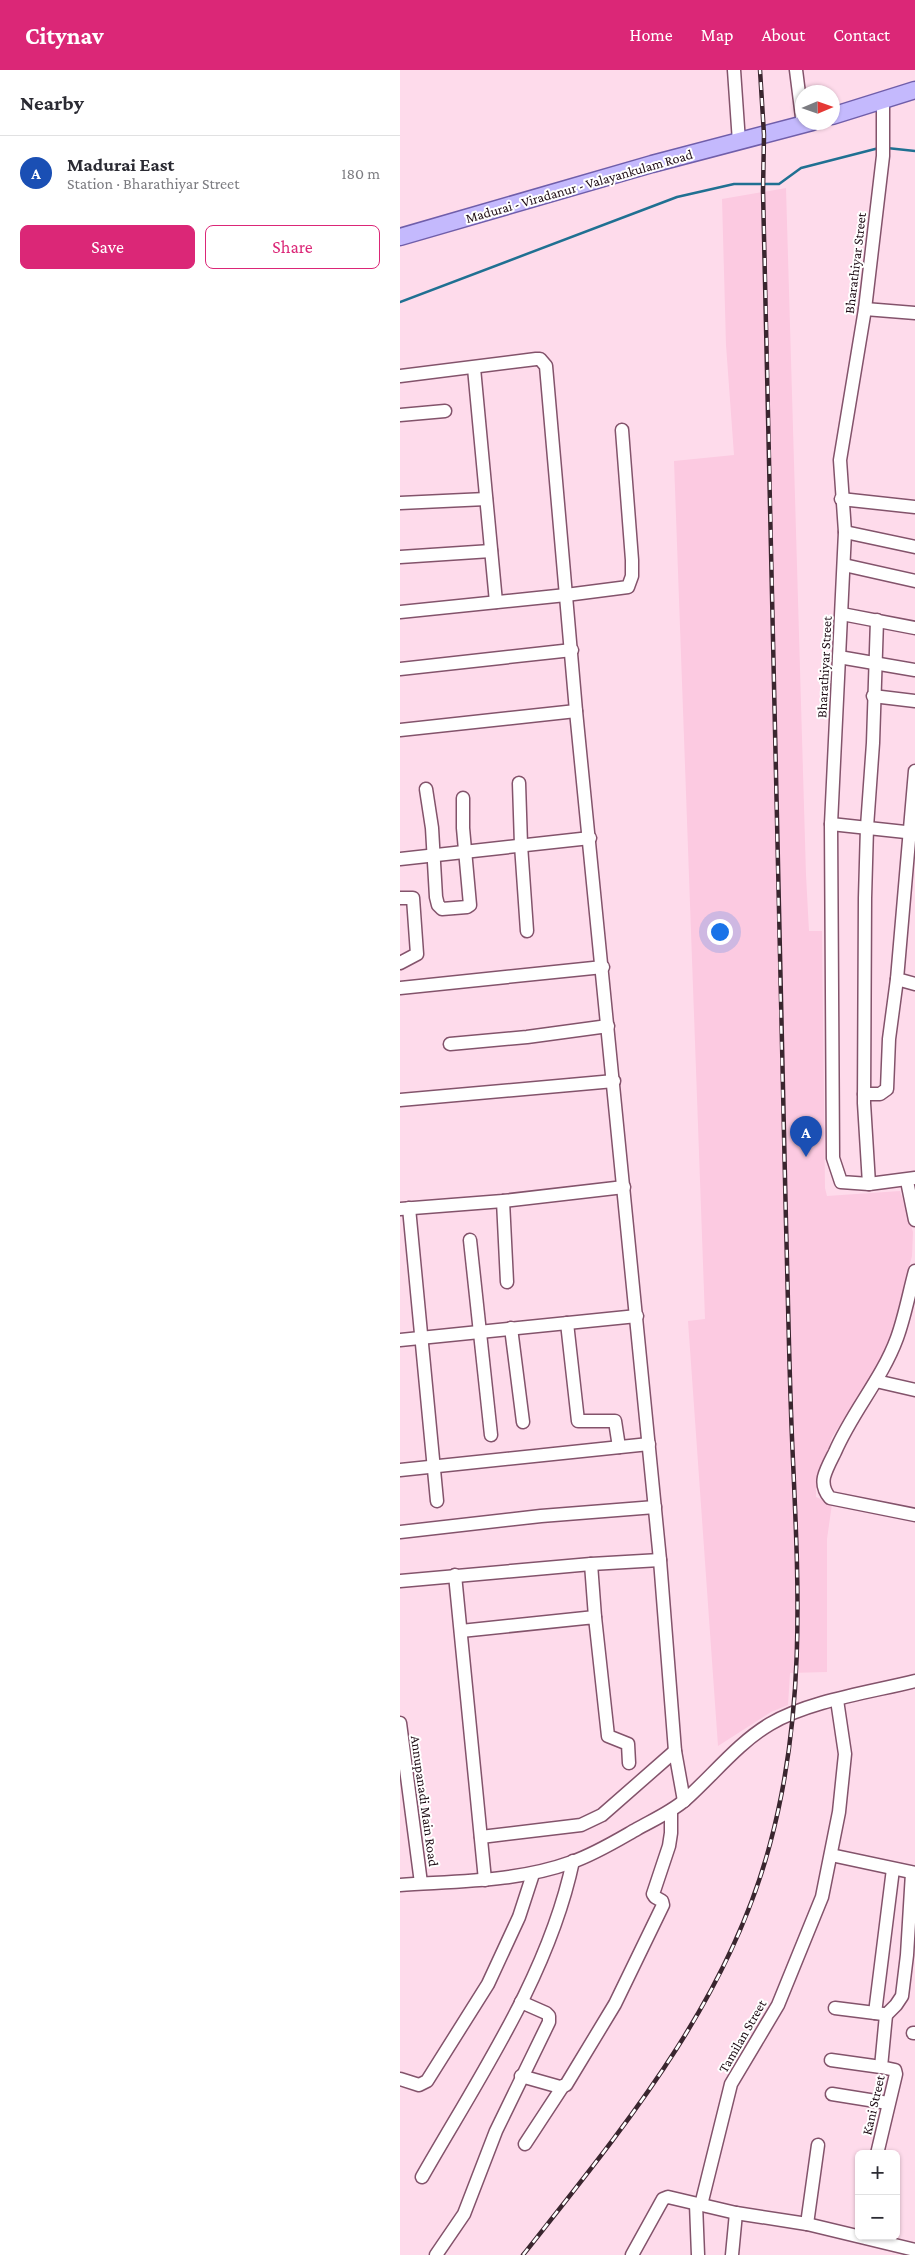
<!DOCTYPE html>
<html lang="en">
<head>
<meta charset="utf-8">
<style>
  :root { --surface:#fff; --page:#f2f2f3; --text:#2b2b33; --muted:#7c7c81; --line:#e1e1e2; --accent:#db2777 }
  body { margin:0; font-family:"Crimson Pro",serif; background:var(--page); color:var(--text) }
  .controls { position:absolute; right:15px; bottom:15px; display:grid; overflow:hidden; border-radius:8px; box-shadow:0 1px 4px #0004 }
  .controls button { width:45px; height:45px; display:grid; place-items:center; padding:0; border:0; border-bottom:1px solid var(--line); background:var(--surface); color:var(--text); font:25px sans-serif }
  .compass { position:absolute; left:395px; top:15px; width:45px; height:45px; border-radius:50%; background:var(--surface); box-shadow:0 1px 4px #0004; rotate:88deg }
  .you { position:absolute; left:319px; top:861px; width:18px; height:18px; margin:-12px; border:4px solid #fff; border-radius:50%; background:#1a73e8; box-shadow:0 0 0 8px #1a73e833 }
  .badge { display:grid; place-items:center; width:32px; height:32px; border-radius:50%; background:var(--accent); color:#fff; font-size:16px; font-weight:700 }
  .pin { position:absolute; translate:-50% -41px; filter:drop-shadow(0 1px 2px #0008) }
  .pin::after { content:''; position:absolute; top:26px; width:18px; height:15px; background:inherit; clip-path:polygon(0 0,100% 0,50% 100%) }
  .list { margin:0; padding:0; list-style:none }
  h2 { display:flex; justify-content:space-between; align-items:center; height:65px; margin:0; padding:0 20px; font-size:21px }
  h2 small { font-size:16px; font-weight:400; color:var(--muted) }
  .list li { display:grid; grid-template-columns:32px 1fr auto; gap:15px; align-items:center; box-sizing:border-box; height:75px; padding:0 20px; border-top:1px solid var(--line) }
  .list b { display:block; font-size:19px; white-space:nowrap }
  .list p { margin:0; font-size:16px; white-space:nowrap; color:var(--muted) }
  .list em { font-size:16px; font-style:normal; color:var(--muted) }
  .actions { display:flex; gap:10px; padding:15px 20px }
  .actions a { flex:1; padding:11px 0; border:1px solid var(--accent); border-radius:8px; text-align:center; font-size:18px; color:var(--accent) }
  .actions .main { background:var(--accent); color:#fff }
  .map { position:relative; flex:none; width:515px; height:2185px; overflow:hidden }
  header { display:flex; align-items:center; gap:30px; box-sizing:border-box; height:70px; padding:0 25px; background:var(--accent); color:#fff }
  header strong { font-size:24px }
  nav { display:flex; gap:28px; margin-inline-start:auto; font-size:18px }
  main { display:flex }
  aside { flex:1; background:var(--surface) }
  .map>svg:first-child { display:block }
</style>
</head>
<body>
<header>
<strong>Citynav</strong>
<nav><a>Home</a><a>Map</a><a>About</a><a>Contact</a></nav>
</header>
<main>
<aside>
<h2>Nearby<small></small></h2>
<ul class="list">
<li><span class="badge" style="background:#1a4fb4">A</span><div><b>Madurai East</b><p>Station · Bharathiyar Street</p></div><em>180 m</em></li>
</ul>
<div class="actions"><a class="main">Save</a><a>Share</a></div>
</aside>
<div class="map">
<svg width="515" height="2185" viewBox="0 0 515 2185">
  <rect width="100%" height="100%" fill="#fedbeb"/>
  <polygon fill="#fccae1" points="386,118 406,805 409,861 422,861 425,1118 427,1126 500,1121 513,1162 512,1186 491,1267 472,1307 432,1367 416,1420 416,1427 432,1434 427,1469 427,1602 390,1603 388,1635 371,1642 318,1676 288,1251 305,1249 274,391 334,385 326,275 322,129"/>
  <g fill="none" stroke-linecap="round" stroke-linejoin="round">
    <g stroke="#207092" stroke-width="2.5">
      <polyline points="487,78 515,81"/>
      <polyline points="0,232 277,127 334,114 379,114 401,98 479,78"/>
    </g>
    <g stroke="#83536b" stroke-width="15">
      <g id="minor">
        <polyline points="334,0 339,72"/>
        <polyline points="396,0 403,55"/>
        <polyline points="483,30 483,86 465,239 440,390 445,462 431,754 433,1088 441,1112 469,1114 515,1108"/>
        <polyline points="465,239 515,243"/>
        <polyline points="74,298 96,532"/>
        <polyline points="0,306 136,289 140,289 146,296 176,641 260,1490 275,1681 284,1731"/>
        <polyline points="0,345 45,341"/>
        <polyline points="441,429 515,437"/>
        <polyline points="0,433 86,429"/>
        <polyline points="445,462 515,477"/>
        <polyline points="0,487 91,481"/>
        <polyline points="444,495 515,511"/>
        <polyline points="0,542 166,525 228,517 232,506 232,490 222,360"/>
        <polyline points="442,544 515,558"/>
        <polyline points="439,587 515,600"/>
        <polyline points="0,599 172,580"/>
        <polyline points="473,626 515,631"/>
        <polyline points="0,660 176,641"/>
        <polyline points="515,701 497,909 515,914"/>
        <polyline points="119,713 121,775 127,861"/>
        <polyline points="26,719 32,758 36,827 38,835 42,839 67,837 70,835 63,758 63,728"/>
        <polyline points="431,754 515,763"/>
        <polyline points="0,789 190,768"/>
        <polyline points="0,828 13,828 17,884 0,893"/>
        <polyline points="0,918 203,897"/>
        <polyline points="50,974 127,967 208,956"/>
        <polyline points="464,1024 480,1024 487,1019 489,969 497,909"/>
        <polyline points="0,1030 214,1011"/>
        <polyline points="507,1111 515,1150"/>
        <polyline points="469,1114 464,1033 465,828 467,757 473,673 477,550"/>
        <polyline points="103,1131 107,1212"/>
        <polyline points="9,1138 37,1431"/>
        <polyline points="0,1139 103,1131 224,1117"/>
        <polyline points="70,1170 91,1365"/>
        <path d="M515,1201C509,1223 505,1246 497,1268C482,1309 452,1342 435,1382C431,1390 426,1399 424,1407C422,1416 425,1422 430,1428L515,1445"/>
        <polyline points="167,1253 178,1351 215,1351 219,1377"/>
        <polyline points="111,1258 123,1352"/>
        <polyline points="0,1270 237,1246"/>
        <polyline points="476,1311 515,1320"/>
        <polyline points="0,1400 249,1374"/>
        <polyline points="0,1462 141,1446 255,1437"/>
        <polyline points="191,1494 195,1547"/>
        <polyline points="55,1505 85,1810"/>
        <polyline points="0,1511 191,1494 260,1490"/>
        <polyline points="61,1561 195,1547 208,1666 228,1674 229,1693"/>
        <polyline points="0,1653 21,1813"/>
        <polyline points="81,1767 181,1755 202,1745 275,1681"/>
        <polyline points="431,1785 515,1803"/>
        <path d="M0,1815C58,1811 117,1812 172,1792C195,1784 216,1771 237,1759C253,1750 271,1742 285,1730C313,1705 338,1673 370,1654C408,1631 471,1622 515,1611"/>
        <polyline points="435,1938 483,1944"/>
        <polyline points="475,1943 493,1799"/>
        <polyline points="486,1945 496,1935 502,1926 507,1885 512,1803"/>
        <polyline points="513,1963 515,1963"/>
        <polyline points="431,1990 481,1997"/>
        <polyline points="121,2006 160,2017 166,2015 215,1934 263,1835 262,1831 255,1827 253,1824 269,1776 271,1763 271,1741"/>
        <polyline points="0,2009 19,2015 27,2011 88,1914 119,1847 133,1804"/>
        <polyline points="432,2024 488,2033"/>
        <polyline points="125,2074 163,2016"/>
        <polyline points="477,2084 496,2004 495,2000 481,1997 486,1945"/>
        <path d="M22,2107C79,2007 149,1905 173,1791"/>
        <polyline points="296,2134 298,2185"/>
        <polyline points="301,2135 331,2014 378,1935 422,1827 439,1742 445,1684 437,1630"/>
        <polyline points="407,2154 418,2075"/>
        <polyline points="36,2185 64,2144 96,2061 149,1952 149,1946 146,1943 121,1932"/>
        <polyline points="232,2185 263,2129 268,2127 336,2143 407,2154 515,2180"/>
        <polyline points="332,2185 336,2143"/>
      </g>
    </g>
    <g stroke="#705eaa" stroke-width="19">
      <g id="major">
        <polyline points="432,46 515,20"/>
        <polyline points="0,167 252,94 412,52"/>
      </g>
    </g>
    <use href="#minor" stroke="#fff" stroke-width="12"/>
    <use href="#major" stroke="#c4b9fd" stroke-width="16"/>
    <g stroke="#3a262f" stroke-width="4.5">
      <path id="rail" d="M123,2185C223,2058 328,1933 370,1774C407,1637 398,1507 392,1368C389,1296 388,1225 386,1153C377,809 372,465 363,121L364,65L360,0"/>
    </g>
    <use href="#rail" stroke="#fff" stroke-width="2.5" stroke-dasharray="8" stroke-linecap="butt"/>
  </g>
  <g text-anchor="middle" stroke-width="4" stroke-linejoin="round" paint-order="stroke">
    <g font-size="14" fill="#1d0b14" stroke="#fff">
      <text transform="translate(179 116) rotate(-16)" y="5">Madurai - Viradanur - Valayankulam Road</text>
      <text transform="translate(455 193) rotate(-83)" y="5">Bharathiyar Street</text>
      <text transform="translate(424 597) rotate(-87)" y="5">Bharathiyar Street</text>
      <text transform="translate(25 1731) rotate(82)" y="5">Annupanadi Main Road</text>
      <text transform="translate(342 1966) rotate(-60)" y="5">Tamilan Street</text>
      <text transform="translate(473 2035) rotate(-77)" y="5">Kani Street</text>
    </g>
  </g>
</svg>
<div class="controls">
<button>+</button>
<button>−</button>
</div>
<svg class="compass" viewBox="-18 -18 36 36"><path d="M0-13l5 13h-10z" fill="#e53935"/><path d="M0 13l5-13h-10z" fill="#7c7c81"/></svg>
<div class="you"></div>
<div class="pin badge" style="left:406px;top:1087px;background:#1a4fb4">A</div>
</div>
</main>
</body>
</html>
